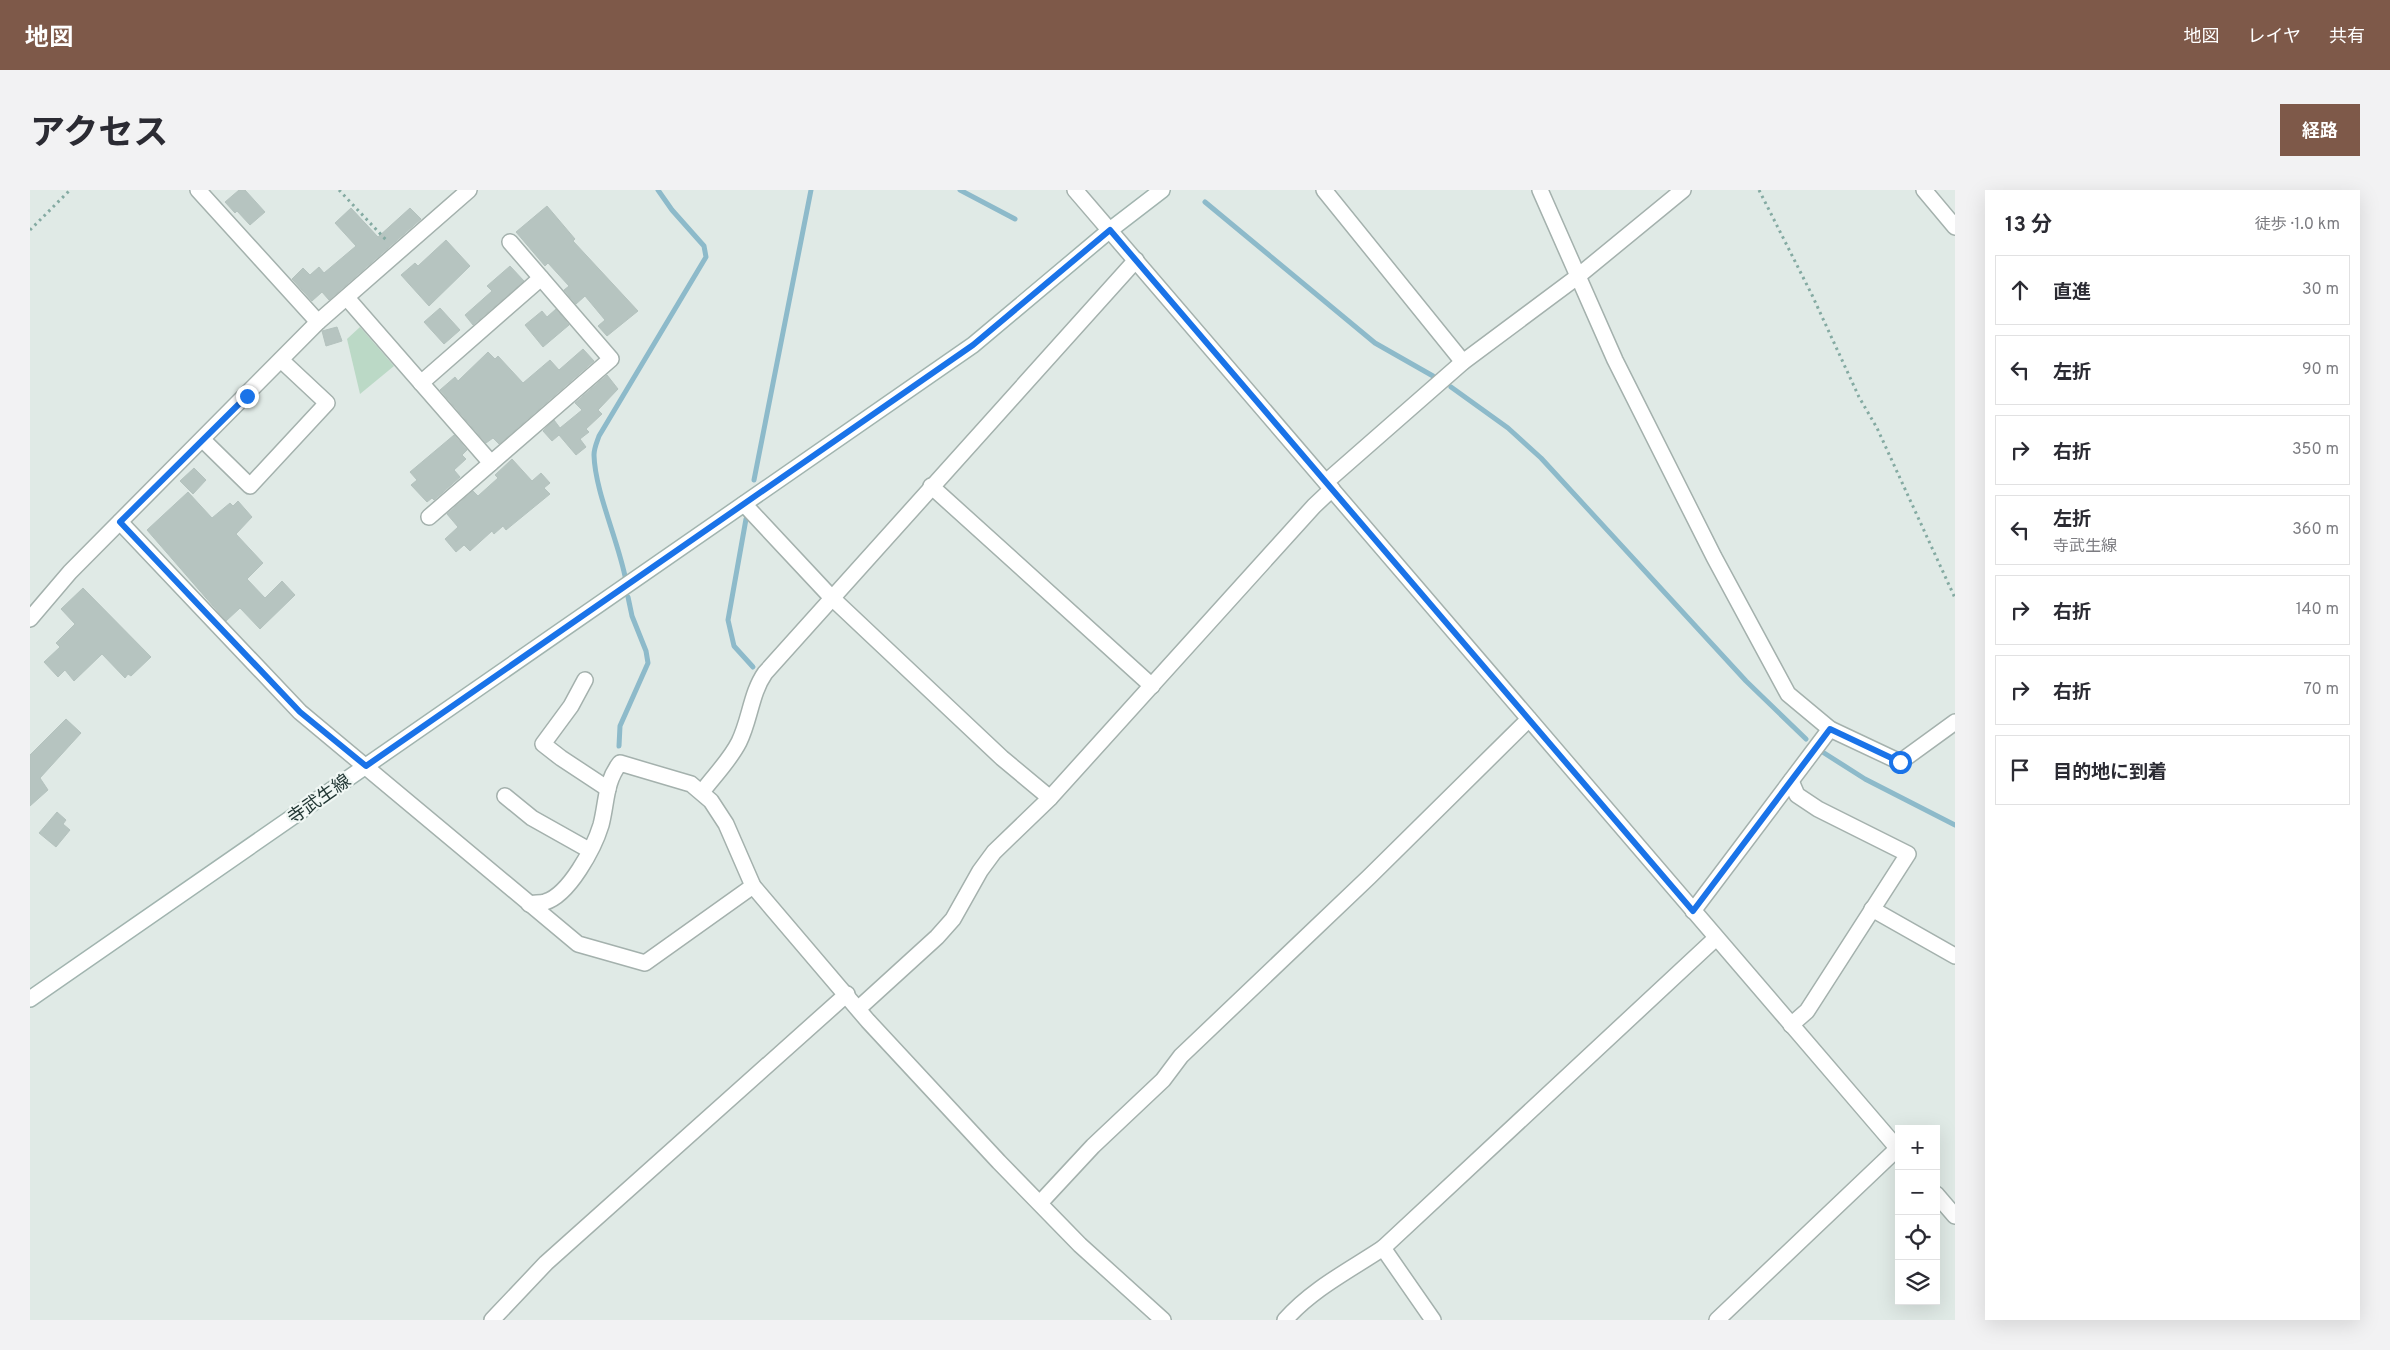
<!DOCTYPE html>
<html lang="ja">
<head>
<meta charset="utf-8">
<style>
  :root { --surface:#fff; --page:#f2f2f3; --text:#2b2b33; --muted:#7c7c81; --line:#e1e1e2; --accent:#7e5949 }
  body { margin:0; font-family:Overpass,"Noto Sans JP",sans-serif; background:var(--page); color:var(--text) }
  .controls { position:absolute; right:15px; bottom:15px; display:grid; overflow:hidden; border-radius:0px; box-shadow:0 5px 20px #0002 }
  .controls button { width:45px; height:45px; display:grid; place-items:center; padding:0; border:0; border-bottom:1px solid var(--line); background:var(--surface); color:var(--text); font:25px sans-serif }
  .stop { position:absolute; width:15px; height:15px; margin:-11px; border:4px solid #1a73e8; border-radius:50%; background:#fff }
  .stop.end { background:#1a73e8; border-color:#fff; box-shadow:0 1px 5px #0008 }
  .list { margin:0; padding:0; list-style:none }
  h2 { display:flex; justify-content:space-between; align-items:center; height:65px; margin:0; padding:0 20px; font-size:21px }
  h2 small { font-size:16px; font-weight:400; color:var(--muted) }
  .list li { display:grid; grid-template-columns:32px 1fr auto; gap:15px; align-items:center; box-sizing:border-box; height:70px; margin:0 10px 10px; padding:0 10px; border:1px solid var(--line); border-radius:0px }
  .list b { display:block; font-size:19px; white-space:nowrap }
  .list p { margin:0; font-size:16px; white-space:nowrap; color:var(--muted) }
  .list em { font-size:16px; font-style:normal; color:var(--muted) }
  .icon { flex:none; width:28px; height:28px; fill:none; stroke:currentColor; stroke-width:2; stroke-linecap:round; stroke-linejoin:round }
  .map { position:relative; flex:none; width:1925px; height:1130px; overflow:hidden; border-radius:0px }
  header { display:flex; align-items:center; gap:30px; box-sizing:border-box; height:70px; padding:0 25px; background:var(--accent); color:#fff }
  header strong { font-size:24px }
  nav { display:flex; gap:28px; margin-inline-start:auto; font-size:18px }
  .intro { display:flex; align-items:center; justify-content:space-between; box-sizing:border-box; height:120px; padding:0 30px }
  h1 { margin:0; font-size:35px }
  .button { padding:12px 22px; border-radius:0px; background:var(--accent); color:#fff; font-size:18px; font-weight:700 }
  main { display:flex; gap:30px; padding:0 30px }
  aside { flex:1; background:var(--surface); border-radius:0px; box-shadow:0 5px 20px #0002 }
  .map>svg:first-child { display:block }
</style>
</head>
<body>
<header>
<strong>地図</strong>
<nav><a>地図</a><a>レイヤ</a><a>共有</a></nav>
</header>
<div class="intro"><h1>アクセス</h1><a class="button">経路</a></div>
<main>
<div class="map">
<svg width="1925" height="1130" viewBox="0 0 1925 1130">
  <rect width="100%" height="100%" fill="#e0eae6"/>
  <polygon fill="#bbd9c6" points="330,137 364,176 330,204 317,149"/>
  <g fill="none" stroke-linecap="round" stroke-linejoin="round">
    <g stroke="#8dbaca" stroke-width="5">
      <polyline points="930,0 985,29"/>
      <polyline points="1175,12 1345,153 1403,186"/>
      <polyline points="1421,197 1478,238 1511,268 1716,491 1776,549"/>
      <polyline points="724,290 781,0"/>
      <polyline points="716,329 698,430 704,456 723,477"/>
      <path d="M596,391C589,352 565,302 564,265C564,258 567,252 569,246L676,67L674,56L642,20L628,0"/>
      <polyline points="589,556 590,536 618,473 616,461 602,426 598,407"/>
      <polyline points="1791,561 1835,589 1925,635"/>
    </g>
  </g>
  <g fill="#b6c4c0" stroke="#b4c2be">
    <polygon points="209,0 215,0 235,22 220,35 207,21 205,23 195,12"/>
    <polygon points="517,16 545,49 543,51 608,121 577,146 568,136 575,130 555,106 546,114 534,100 539,96 518,73 515,76 486,42"/>
    <polygon points="321,18 348,47 380,18 391,29 299,110 292,102 282,111 262,89 273,78 280,85 289,77 294,83 326,56 305,33"/>
    <polygon points="416,50 440,76 399,116 371,85 385,73 388,76"/>
    <polygon points="480,76 494,91 443,135 435,125 462,101 457,96"/>
    <polygon points="410,118 430,140 414,154 394,132"/>
    <polygon points="526,119 539,135 513,157 495,135 512,121 517,127"/>
    <polygon points="307,137 312,151 296,156 292,141"/>
    <polygon points="553,159 564,171 469,254 463,248 456,253 410,200 425,187 428,191 458,162 465,169 468,166 493,193 520,170 529,180"/>
    <polygon points="577,185 588,199 568,220 572,224 556,239 559,242 550,249 556,257 546,265 529,245 522,251 513,241 524,230 530,238 552,220 545,213"/>
    <polygon points="424,245 437,260 432,265 436,269 424,280 430,287 404,310 402,308 397,312 381,295 387,290 380,282"/>
    <polygon points="482,269 502,291 511,283 520,293 514,298 520,304 476,340 473,336 464,344 462,341 440,361 434,355 426,362 415,349 428,337 417,324 443,301 448,306 468,288 465,285"/>
    <polygon points="164,278 176,290 163,304 150,291"/>
    <polygon points="158,302 182,328 200,313 203,316 208,311 222,327 206,344 233,373 217,389 235,408 252,391 265,405 230,439 210,418 196,431 117,340"/>
    <polygon points="53,398 121,467 101,486 98,484 95,488 72,464 44,491 35,480 28,487 14,472 30,457 26,453 45,434 31,419"/>
    <polygon points="36,529 51,543 10,588 18,600 0,616 0,565"/>
    <polygon points="27,622 36,630 33,634 40,640 26,657 9,643"/>
  </g>
  <g fill="none" stroke-linecap="round" stroke-linejoin="round">
    <g stroke="#a4b1ad" stroke-width="18">
      <g id="minor">
        <polyline points="168,0 288,132"/>
        <polyline points="1294,0 1433,172"/>
        <polyline points="1510,0 1585,170 1684,367 1758,504 1800,539 1870,572 1925,532"/>
        <polyline points="317,108 461,273"/>
        <polyline points="391,193 511,88"/>
        <polyline points="173,250 220,296 297,213 251,170"/>
        <polyline points="1296,292 1433,172 1547,87 1653,0"/>
        <polyline points="901,296 1122,496"/>
        <polyline points="714,314 801,407 972,568 1020,608"/>
        <polyline points="399,327 581,169 480,52"/>
        <polyline points="90,332 270,522 548,754 615,773 723,696"/>
        <polyline points="0,429 40,382 288,132 439,0"/>
        <polyline points="555,490 541,516 513,554 531,568 578,599"/>
        <polyline points="1761,591 1767,605 1788,619 1878,664 1777,821 1761,835"/>
        <path d="M672,602C684,586 700,570 709,552C720,530 721,503 735,483L1106,70"/>
        <polyline points="475,606 502,628 559,660"/>
        <path d="M499,714C504,713 510,713 515,712C539,705 564,658 571,635C577,612 575,592 590,573L661,594L681,611L696,634L723,696L838,831L969,972L1050,1055L1133,1130"/>
        <polyline points="1842,719 1925,766"/>
        <polyline points="1663,721 1800,539"/>
        <polyline points="829,818 907,747 923,729 950,681 964,662 1020,608 1284,316 1302,299"/>
        <polyline points="1010,1013 1063,956 1133,890 1151,866 1339,687 1499,529"/>
        <polyline points="1353,1058 1403,1130"/>
        <polyline points="462,1130 516,1073 817,804"/>
        <path d="M1255,1130C1282,1099 1320,1080 1353,1058L1686,748"/>
        <polyline points="1687,1130 1867,959"/>
      </g>
    </g>
    <g stroke="#a4b1ad" stroke-width="18">
      <g id="tertiary">
        <polyline points="1045,0 1869,960"/>
        <polyline points="1894,0 1925,37"/>
        <polyline points="1906,1004 1925,1026"/>
      </g>
    </g>
    <g stroke="#a1b4af" stroke-width="18">
      <polyline id="secondary" points="0,809 943,155 1080,40 1132,0"/>
    </g>
    <g stroke="#84aaa2" stroke-width="3" stroke-dasharray="2.5 4" stroke-linecap="butt">
      <polyline points="309,0 358,52"/>
      <polyline points="1729,0 1782,105 1829,207 1847,238 1925,408"/>
      <polyline points="0,40 40,0"/>
    </g>
    <use href="#minor" stroke="#fff" stroke-width="15"/>
    <use href="#tertiary" stroke="#fff" stroke-width="15"/>
    <use href="#secondary" stroke="#fff" stroke-width="15"/>
  </g>
  <g fill="none" stroke-linecap="round" stroke-linejoin="round">
    <polyline stroke="#1a73e8" stroke-width="6" points="217,206 90,332 270,522 336,576 943,155 1080,40 1663,721 1800,539 1870,572"/>
  </g>
  <g text-anchor="middle" stroke-width="4.5" stroke-linejoin="round" paint-order="stroke">
    <g font-size="18" fill="#233835" stroke="#f0f7f4">
      <text transform="translate(289 609) rotate(-35)" y="6">寺武生線</text>
    </g>
  </g>
</svg>
<div class="controls">
<button>+</button>
<button>−</button>
<button><svg class="icon" aria-label="locate" viewBox="0 0 24 24"><circle cx="12" cy="12" r="6"/><path d="M12 2v4M12 18v4M2 12h4M18 12h4"/></svg></button>
<button><svg class="icon" aria-label="layers" viewBox="0 0 24 24"><path d="M12 4l9 5-9 5-9-5zM3 14l9 5 9-5"/></svg></button>
</div>
<div class="stop" style="left:1870px;top:572px"></div>
<div class="stop end" style="left:217px;top:206px"></div>
</div>
<aside>
<h2>13 分<small>徒歩 · 1.0 km</small></h2>
<ul class="list">
<li><svg class="icon" aria-label="ahead" viewBox="0 0 24 24"><path d="M12 20V5M6 11l6-6 6 6"/></svg><div><b>直進</b></div><em>30 m</em></li>
<li><svg class="icon" aria-label="left" viewBox="0 0 24 24"><path d="M17 20v-9H6M10 6l-5 5 5 5"/></svg><div><b>左折</b></div><em>90 m</em></li>
<li><svg class="icon" aria-label="right" viewBox="0 0 24 24"><path d="M7 20v-9h11M14 6l5 5-5 5"/></svg><div><b>右折</b></div><em>350 m</em></li>
<li><svg class="icon" aria-label="left" viewBox="0 0 24 24"><path d="M17 20v-9H6M10 6l-5 5 5 5"/></svg><div><b>左折</b><p>寺武生線</p></div><em>360 m</em></li>
<li><svg class="icon" aria-label="right" viewBox="0 0 24 24"><path d="M7 20v-9h11M14 6l5 5-5 5"/></svg><div><b>右折</b></div><em>140 m</em></li>
<li><svg class="icon" aria-label="right" viewBox="0 0 24 24"><path d="M7 20v-9h11M14 6l5 5-5 5"/></svg><div><b>右折</b></div><em>70 m</em></li>
<li><svg class="icon" aria-label="arrive" viewBox="0 0 24 24"><path d="M6 21V4h12l-3 4 3 4H6"/></svg><div><b>目的地に到着</b></div></li>
</ul>
</aside>
</main>
</body>
</html>
